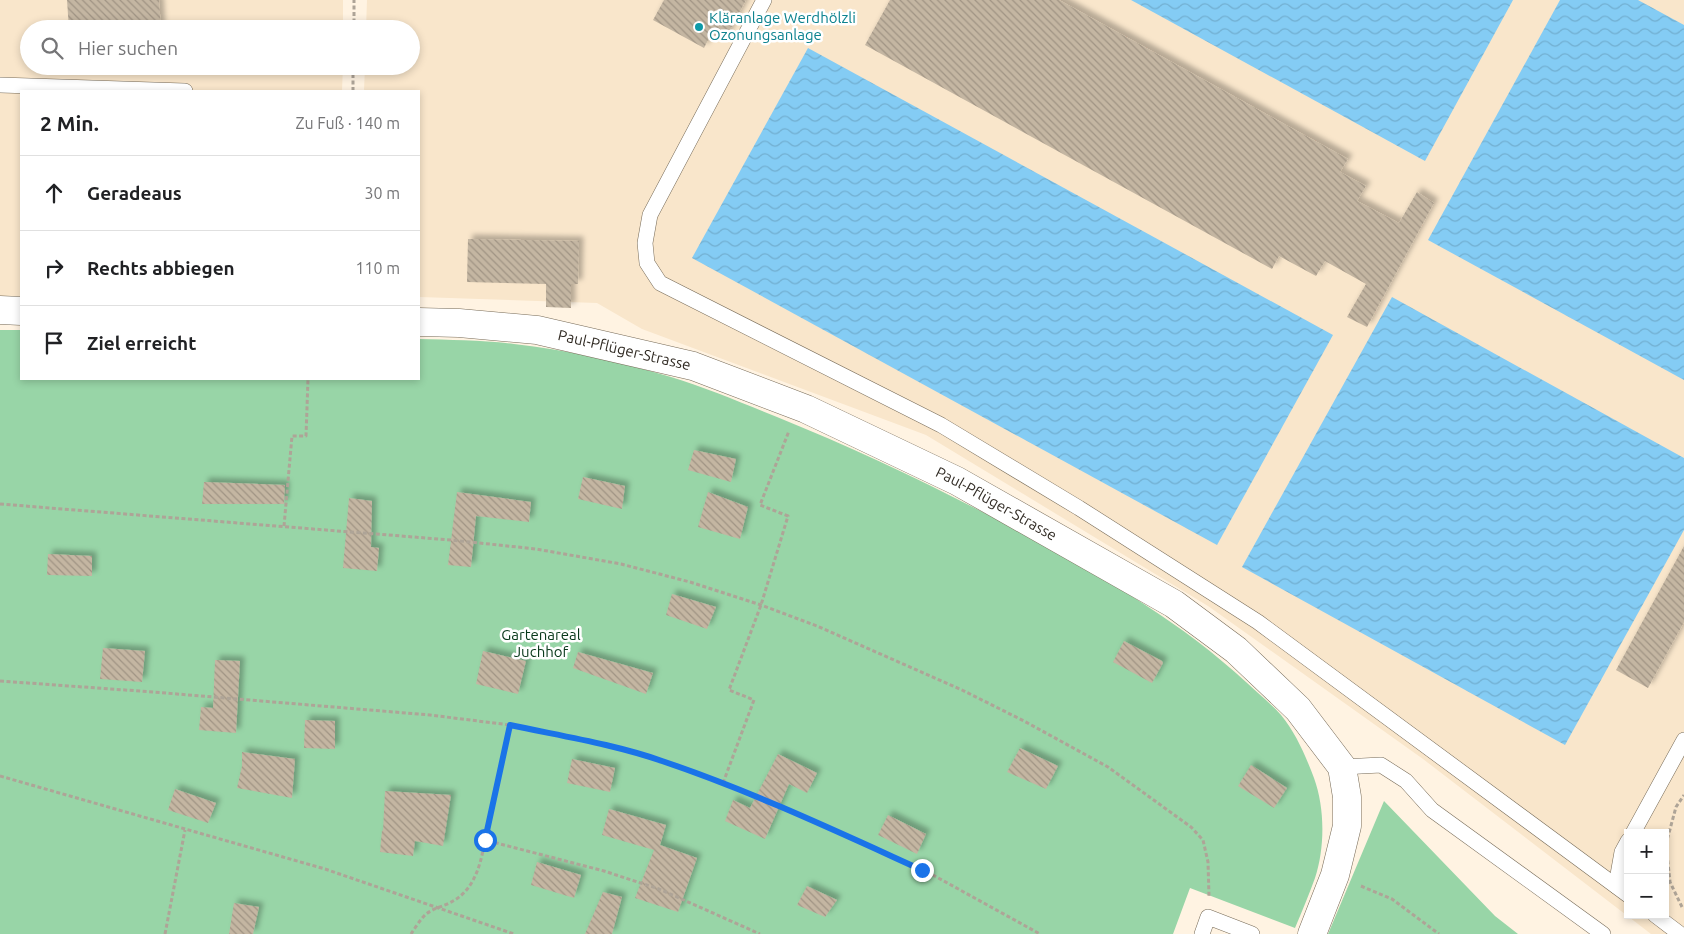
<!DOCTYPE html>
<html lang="de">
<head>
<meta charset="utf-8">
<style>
  :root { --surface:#fff; --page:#f6f6f6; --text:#202124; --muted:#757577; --line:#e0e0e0 }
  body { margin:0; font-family:Ubuntu,sans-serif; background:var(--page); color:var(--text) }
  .controls { position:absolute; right:15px; bottom:15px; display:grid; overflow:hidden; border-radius:0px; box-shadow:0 2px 8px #0003 }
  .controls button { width:45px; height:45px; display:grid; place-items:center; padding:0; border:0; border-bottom:1px solid var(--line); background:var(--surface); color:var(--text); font:25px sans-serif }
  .stop { position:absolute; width:15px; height:15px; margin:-11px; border:4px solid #1a73e8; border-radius:50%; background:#fff }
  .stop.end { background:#1a73e8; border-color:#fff; box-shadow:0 1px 5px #0008 }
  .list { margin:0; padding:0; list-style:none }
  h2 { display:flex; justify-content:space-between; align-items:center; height:65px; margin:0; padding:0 20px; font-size:21px }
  h2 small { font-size:16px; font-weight:400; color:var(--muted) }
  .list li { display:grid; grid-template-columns:32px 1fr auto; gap:15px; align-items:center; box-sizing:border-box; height:75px; padding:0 20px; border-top:1px solid var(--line) }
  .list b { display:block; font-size:19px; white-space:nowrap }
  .list em { font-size:16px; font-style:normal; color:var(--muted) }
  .icon { flex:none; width:28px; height:28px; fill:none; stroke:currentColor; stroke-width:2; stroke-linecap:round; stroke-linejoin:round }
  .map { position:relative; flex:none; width:1684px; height:934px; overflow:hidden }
  .search { position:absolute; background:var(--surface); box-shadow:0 2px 8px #0003; left:20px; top:20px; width:400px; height:55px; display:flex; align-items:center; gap:12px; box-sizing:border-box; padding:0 18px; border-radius:28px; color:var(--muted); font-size:19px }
  .panel { position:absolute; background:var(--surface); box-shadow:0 2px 8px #0003; left:20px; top:90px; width:400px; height:290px; border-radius:0px }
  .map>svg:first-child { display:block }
</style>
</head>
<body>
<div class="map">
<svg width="1684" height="934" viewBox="0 0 1684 934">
  <defs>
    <pattern id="water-waves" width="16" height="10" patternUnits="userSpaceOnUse" patternTransform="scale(1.25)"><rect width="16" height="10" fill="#84ccf4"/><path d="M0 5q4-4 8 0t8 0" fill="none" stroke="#72afd1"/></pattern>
    <pattern id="building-back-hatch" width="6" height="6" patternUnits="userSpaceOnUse" patternTransform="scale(1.25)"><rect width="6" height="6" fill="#c4b6a2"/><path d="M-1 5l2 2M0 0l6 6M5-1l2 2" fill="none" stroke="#a09484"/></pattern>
    <filter id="shadow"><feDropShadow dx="4.5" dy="-4.5" stdDeviation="2.5" flood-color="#0004"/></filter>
  </defs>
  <rect width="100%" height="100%" fill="#fff3e2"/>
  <g fill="#f9e6cb" fill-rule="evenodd">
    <polygon points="0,0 343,0 343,29 29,29 29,66 343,66 342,91 21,91 21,296 0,296"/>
    <path d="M367,0H1684V934H1651L1423,759L1208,606L926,435L642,329L597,303L419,297V91H364L365,66H411V29H366ZM1628,833H1665V915H1628Z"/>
  </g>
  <g fill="#98d5a7">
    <path d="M0,330H21V379H419V339C450,340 483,340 514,344C567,350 620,362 671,377C707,388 742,403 777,417C866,453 951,494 1035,540C1110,581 1183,624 1246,682C1258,693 1271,704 1281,715C1296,733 1306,757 1314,778C1325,808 1325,848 1315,878C1309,895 1302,911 1295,928L1190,888L1173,934H0Z"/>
    <polygon points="1384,801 1495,916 1518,934 1328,934"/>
  </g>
  <g fill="url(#water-waves)">
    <polygon points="1131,0 1513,0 1425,161"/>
    <polygon points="1560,0 1638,0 1684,25 1684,380 1428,240"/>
    <polygon points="808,48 1333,335 1217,545 692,258"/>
    <polygon points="1392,297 1684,458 1684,530 1565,745 1242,567"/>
  </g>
  <g fill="url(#building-back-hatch)" filter="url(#shadow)">
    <polygon points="67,0 159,0 161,29 69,29"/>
    <polygon points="664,0 746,0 724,41 711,34 704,48 653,20"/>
    <polygon points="890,0 1059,0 1348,159 1340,172 1366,186 1357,201 1399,223 1417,192 1434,203 1367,327 1347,317 1366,284 1325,261 1316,276 1279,256 1272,269 865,45"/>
    <polygon points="468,239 579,241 578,284 571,284 571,308 546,307 546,284 467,282"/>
    <polygon points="694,450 736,459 731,482 688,470"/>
    <polygon points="583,477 625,486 622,509 578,499"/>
    <polygon points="204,482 285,485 284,504 202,504"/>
    <polygon points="457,492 531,502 529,522 476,516 471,567 448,565"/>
    <polygon points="708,492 748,507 740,539 698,527"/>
    <polygon points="349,498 372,501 371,547 379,548 377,571 343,568"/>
    <polygon points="1684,546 1684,622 1648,688 1616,670"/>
    <polygon points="48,554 92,556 92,576 47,575"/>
    <polygon points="672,594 716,607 707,629 666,615"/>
    <polygon points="1124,641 1162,661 1163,663 1152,683 1113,662"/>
    <polygon points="103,648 145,651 142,682 100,679"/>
    <polygon points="483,651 526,661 518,694 476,684"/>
    <polygon points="578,652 653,673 646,694 573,668"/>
    <polygon points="215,660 240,661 236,733 199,730 201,707 213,708"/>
    <polygon points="305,720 335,721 335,749 304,748"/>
    <polygon points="1020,748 1058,766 1046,789 1007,772"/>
    <polygon points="242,752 295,759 292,798 237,788 242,766"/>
    <polygon points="778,754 817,773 807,793 789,784 765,839 725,821 733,800 750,808"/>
    <polygon points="572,759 615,768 610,792 567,783"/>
    <polygon points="1251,765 1287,788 1274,808 1238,786"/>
    <polygon points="175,789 216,803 208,823 168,810"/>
    <polygon points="385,791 451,795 443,846 415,841 413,856 380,852 382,830 383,831"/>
    <polygon points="609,809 666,825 660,845 697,858 678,912 635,898 654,850 602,835"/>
    <polygon points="888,815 926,834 917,854 878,835"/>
    <polygon points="537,862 581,875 574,898 531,885"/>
    <polygon points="807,886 837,900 825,917 797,905"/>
    <polygon points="603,892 622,897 612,934 585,934"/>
    <polygon points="234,903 259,907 253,934 229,934"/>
  </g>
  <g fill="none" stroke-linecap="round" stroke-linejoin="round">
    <g stroke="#776b58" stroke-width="16">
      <g id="lane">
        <polyline points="764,0 650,215 645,243 647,263 660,283 941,425 1079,508 1258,622 1628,895"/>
        <polyline points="0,85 185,91"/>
        <polyline points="1342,767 1381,765 1406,781 1432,810 1603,934"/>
        <polyline points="1633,833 1684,740"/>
        <polyline points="1616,886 1622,852 1628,841"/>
        <polyline points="1655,915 1680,934"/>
        <polyline points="1202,934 1208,917 1252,934"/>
      </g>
    </g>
    <g stroke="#776b58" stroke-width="29">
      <g id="street">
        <polyline points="0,310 21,311"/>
        <path id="s1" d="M419,322L459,323L537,330L693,366L806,409L957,481L1174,604L1236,650L1298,709L1342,767L1347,797V826L1335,875L1312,934"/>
      </g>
    </g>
    <g stroke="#aea497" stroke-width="3" stroke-dasharray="4 2.5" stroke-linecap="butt">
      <polyline points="354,29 354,0"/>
      <polyline points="353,91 353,66"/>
      <polyline points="0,504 451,540 536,549 621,564 690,582 761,605 817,626 962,690 1024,721 1108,767 1191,827 1203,840 1208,862 1209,896"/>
      <polyline points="284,526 292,436 306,436 308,379"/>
      <polyline points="0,681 153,692 430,715 510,725 595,743 660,760 723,783 821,824 922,869 1040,934"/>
      <polyline points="0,776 325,869 514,934"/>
      <polyline points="723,783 754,700 729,690 761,605 788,516 760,505 789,431"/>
      <polyline points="485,840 510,725"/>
      <polyline points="1361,886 1392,899 1439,934"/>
      <polyline points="1682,907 1670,882 1666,844 1676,807 1684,795"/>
      <polyline points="165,934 185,830"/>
      <path d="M411,934C415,928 420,920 425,915C433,908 445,906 453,901C475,889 481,863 485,840L604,871L659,889L760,934"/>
    </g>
    <use href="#lane" stroke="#fff" stroke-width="15"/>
    <use href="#street" stroke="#fff" stroke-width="28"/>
  </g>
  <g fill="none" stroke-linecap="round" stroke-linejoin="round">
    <path stroke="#1a73e8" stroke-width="6" d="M485,840L510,725C561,736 613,744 662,761C751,791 836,831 922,870"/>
  </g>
  <circle fill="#0f9aa8" stroke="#fff" stroke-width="2" cx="699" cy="27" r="5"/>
  <g text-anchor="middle" stroke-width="5" stroke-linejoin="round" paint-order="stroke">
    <g font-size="15" fill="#0d838f" stroke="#fff" text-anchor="start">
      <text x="709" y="23">Kläranlage Werdhölzli<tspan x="709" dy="17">Ozonungsanlage</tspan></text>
    </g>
    <g font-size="15" fill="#312b24" stroke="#fff">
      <text dy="5" stroke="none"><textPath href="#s1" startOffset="208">Paul-Pflüger-Strasse</textPath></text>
      <text dy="5" stroke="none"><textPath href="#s1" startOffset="612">Paul-Pflüger-Strasse</textPath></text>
    </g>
    <g font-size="15" fill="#08381a" stroke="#fff">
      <text x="541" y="640">Gartenareal<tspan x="541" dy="17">Juchhof</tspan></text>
    </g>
  </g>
</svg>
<div class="controls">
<button>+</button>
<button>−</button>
</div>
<div class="stop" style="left:485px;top:840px"></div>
<div class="stop end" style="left:922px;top:870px"></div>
<div class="search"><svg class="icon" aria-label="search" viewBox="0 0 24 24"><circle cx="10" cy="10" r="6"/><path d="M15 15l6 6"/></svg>Hier suchen</div>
<section class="panel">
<h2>2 Min.<small>Zu Fuß · 140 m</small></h2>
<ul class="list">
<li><svg class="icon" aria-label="ahead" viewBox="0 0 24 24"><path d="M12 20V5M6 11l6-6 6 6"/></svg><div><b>Geradeaus</b></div><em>30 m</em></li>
<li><svg class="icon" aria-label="right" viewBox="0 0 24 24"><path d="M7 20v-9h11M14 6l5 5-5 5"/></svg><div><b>Rechts abbiegen</b></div><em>110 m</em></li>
<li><svg class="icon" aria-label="arrive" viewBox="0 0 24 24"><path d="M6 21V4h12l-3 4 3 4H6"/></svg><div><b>Ziel erreicht</b></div></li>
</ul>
</section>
</div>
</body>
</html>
